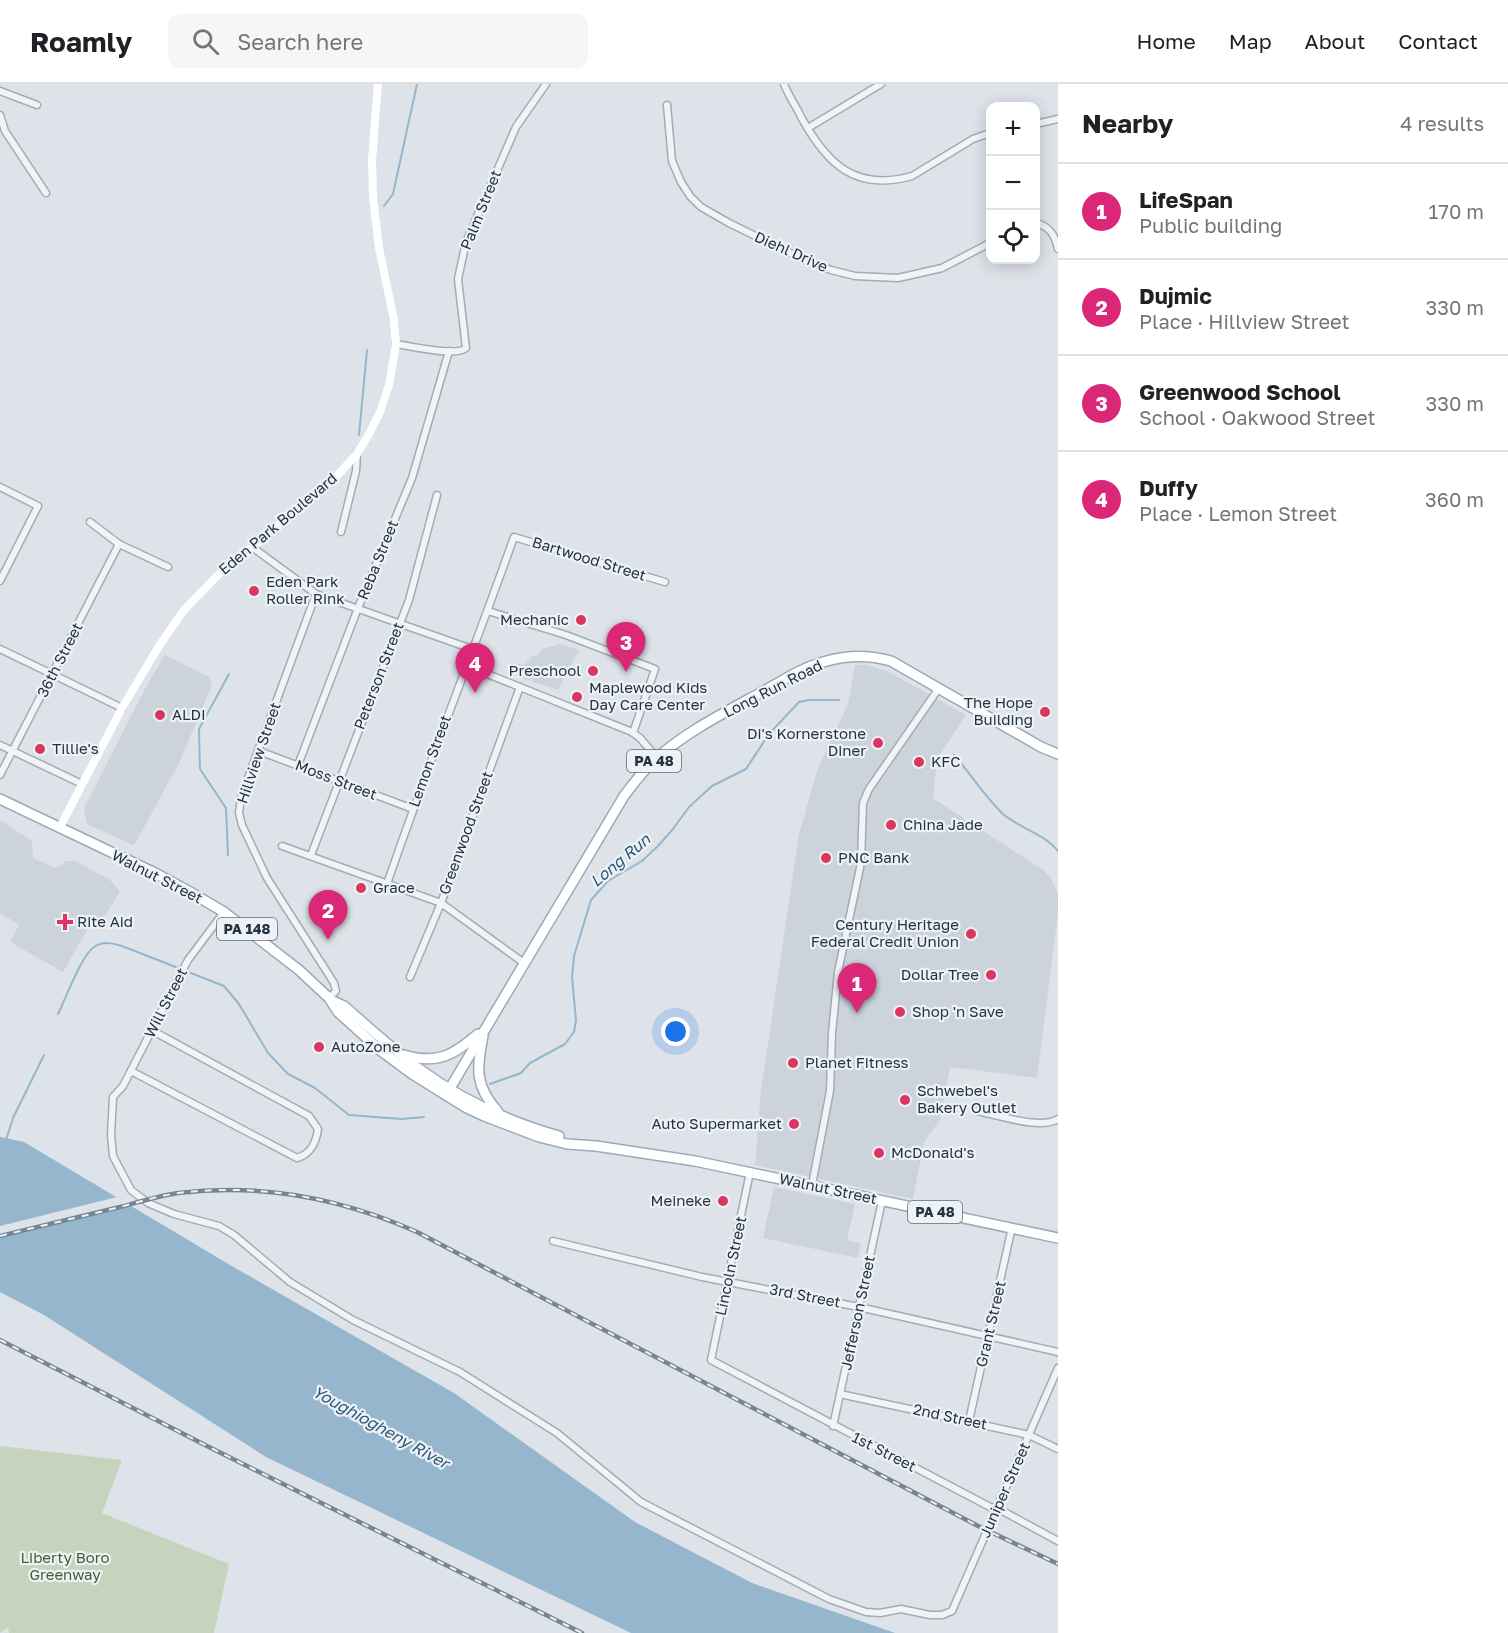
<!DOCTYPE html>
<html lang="en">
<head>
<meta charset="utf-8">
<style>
  :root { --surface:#fff; --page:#f6f6f6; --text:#202124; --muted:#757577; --line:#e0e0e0; --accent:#db2777 }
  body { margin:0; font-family:"Golos Text",sans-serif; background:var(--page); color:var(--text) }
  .controls { position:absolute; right:18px; top:18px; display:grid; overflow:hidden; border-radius:12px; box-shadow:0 3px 15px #0003 }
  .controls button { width:54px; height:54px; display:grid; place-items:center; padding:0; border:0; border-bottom:2px solid var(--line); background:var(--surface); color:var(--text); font:30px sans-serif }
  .you { position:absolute; left:676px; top:948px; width:21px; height:21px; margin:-15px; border:4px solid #fff; border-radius:50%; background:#1a73e8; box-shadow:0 0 0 9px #1a73e833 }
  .badge { display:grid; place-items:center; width:39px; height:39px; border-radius:50%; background:var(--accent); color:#fff; font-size:20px; font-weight:700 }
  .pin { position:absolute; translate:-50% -50px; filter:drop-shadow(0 2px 3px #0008) }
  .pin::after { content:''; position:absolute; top:32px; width:21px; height:18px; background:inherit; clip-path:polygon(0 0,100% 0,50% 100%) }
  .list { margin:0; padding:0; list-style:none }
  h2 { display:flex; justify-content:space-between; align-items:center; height:78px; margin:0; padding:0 24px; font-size:26px }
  h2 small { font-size:20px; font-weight:400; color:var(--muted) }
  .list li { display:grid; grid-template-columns:39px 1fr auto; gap:18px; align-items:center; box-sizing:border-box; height:96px; padding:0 24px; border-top:2px solid var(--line) }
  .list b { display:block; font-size:22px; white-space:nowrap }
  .list p { margin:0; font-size:20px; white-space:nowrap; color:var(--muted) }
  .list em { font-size:20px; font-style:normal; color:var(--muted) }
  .icon { flex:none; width:33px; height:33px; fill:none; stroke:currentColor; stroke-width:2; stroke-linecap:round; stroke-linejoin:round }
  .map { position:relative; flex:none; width:1058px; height:1549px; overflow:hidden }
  header { display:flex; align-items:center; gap:36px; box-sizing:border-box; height:84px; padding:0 30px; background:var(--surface); border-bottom:2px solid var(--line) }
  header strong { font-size:28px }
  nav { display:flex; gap:33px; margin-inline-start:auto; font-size:21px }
  .search { width:420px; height:54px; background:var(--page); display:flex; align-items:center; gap:15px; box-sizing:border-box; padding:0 21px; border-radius:12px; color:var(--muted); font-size:22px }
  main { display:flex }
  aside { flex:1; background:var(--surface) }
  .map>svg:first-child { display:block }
</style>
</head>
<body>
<header>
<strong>Roamly</strong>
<div class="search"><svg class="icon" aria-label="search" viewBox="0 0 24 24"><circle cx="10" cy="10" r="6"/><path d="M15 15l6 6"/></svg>Search here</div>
<nav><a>Home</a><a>Map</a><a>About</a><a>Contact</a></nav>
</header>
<main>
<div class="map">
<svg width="1058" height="1549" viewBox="0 0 1058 1549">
  <rect width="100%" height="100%" fill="#dee3e9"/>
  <g fill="#ccd3db">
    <polygon points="560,560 579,566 558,606 520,593 521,589 513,585 516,579 525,581 532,572 537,571 542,565"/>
    <polygon points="165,571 209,593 212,601 179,679 136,758 133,761 87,740 84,724 147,601"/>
    <polygon points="855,581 866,581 887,587 966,631 937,675 933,714 1043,786 1051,794 1058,810 1058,830 1037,994 950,983 940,1036 924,1058 913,1115 755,1081 761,1007 799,750 818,684 848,620"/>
    <polygon points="0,736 32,757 33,774 56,784 66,777 75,777 109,795 120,807 103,835 88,844 63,888 10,858 19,841 0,829"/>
    <polygon points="774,1103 855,1120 847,1156 861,1159 858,1174 763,1154"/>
  </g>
  <polygon fill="#c6d4be" points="0,1362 122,1376 102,1429 229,1480 214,1549 9,1549 8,1543 0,1549"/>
  <polygon fill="#95b6cd" points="0,1053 24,1058 230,1181 454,1309 635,1438 752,1499 895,1549 631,1549 266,1373 44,1231 0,1208"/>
  <polygon fill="#dee3e9" points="121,1112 134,1120 0,1153 0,1142"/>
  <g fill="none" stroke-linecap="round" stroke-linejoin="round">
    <g stroke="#95b6cd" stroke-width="2">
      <polyline points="384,122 393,110 417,0"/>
      <polyline points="359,351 367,266"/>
      <path d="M954,671C971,690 984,712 1003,730C1019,744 1045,750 1058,767"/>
      <polyline points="228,771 226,724 200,685 199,645 229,590"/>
      <path d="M58,930C66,914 81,872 94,863C103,857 112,859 122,862L224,902L239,920L268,969L288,990L315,1004L349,1031L402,1035L424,1033"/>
      <polyline points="490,1000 521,989 530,979 565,960 574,948 576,936 572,893 574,872 591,816 608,797 642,777 658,762 673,745 689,723 712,702 746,685 769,650 799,618 809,616 839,616"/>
      <polyline points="6,1056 13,1034 44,971"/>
    </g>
    <g stroke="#a3abb3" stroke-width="9">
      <g id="minor">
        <path d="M784,0C788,11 796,22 801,33C827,80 855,108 912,92L973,55L990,49"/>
        <polyline points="0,7 37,21"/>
        <polyline points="667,21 672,77 681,98 690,112 701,123 729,139 802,175 831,186 855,192 898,194 942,184 990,159"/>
        <polyline points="0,31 5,47 46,109"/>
        <polyline points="1036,40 1058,35"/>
        <polyline points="808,44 881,0"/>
        <path d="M1036,139C1050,143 1055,151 1058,165"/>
        <path d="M396,260C410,262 456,273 466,264L458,195L466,158L516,43L546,0"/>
        <polyline points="0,403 38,422 0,497"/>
        <polyline points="90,438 119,460 168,483"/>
        <polyline points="341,448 356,387 357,370"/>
        <polyline points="252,463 316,510 472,565"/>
        <polyline points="316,510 241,713 239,729 242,741 267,794 334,899 336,907 329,914"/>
        <polyline points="488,527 566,551 655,585 633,649"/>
        <polyline points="0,565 122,624"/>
        <polyline points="465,581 632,648 640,654 657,674"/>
        <polyline points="0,661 82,700"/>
        <polyline points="259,667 413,725"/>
        <polyline points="298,681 358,524 412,394 449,267"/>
        <polyline points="0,691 119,460"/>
        <polyline points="282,762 441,819 524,879"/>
        <polyline points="311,771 409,516 437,411"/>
        <path d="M387,800C427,683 473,569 514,453L665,498"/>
        <polyline points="224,828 188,876 123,1002 113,1013 111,1051 113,1072 131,1106 148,1119 174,1130 219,1142 234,1151 290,1198 353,1236 460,1288 557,1349 641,1418 829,1515 866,1528 880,1529 901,1525 930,1531 942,1531 952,1527 1058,1284"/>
        <polyline points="410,893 441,819 520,603"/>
        <path d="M131,987L297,1074C311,1070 316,1059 318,1045L309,1032L153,947"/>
        <path d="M977,1027C998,1031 1040,1046 1058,1035"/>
        <polyline points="750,1088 711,1276 990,1423 997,1424 1058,1457"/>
        <polyline points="812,1101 830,1007 832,949 838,888 861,779 863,719 869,705 939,604"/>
        <polyline points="553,1157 702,1193 859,1223 1058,1268"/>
        <polyline points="840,1310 1029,1351 1058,1365"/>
        <polyline points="969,1337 1012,1143"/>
        <polyline points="833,1342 882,1117"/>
      </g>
    </g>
    <g stroke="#9ca9b6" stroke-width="12">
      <g id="primary">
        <polyline points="0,715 155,789 190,808 224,828 299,886 329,914 338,928 381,967 412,990 465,1023 484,1032 539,1053 567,1060 596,1062 695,1077 1058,1154"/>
        <path d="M331,916L344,922C368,943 392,965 418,984C460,1015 509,1038 559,1052"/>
        <path d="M483,952C477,985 474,1001 498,1028"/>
        <path d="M404,971C437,981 454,971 478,950"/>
        <path d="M446,1011L624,712C634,699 644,685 657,674C687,647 726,628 762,608C781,598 801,584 823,578C846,571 867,570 891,577L1041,663L1058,670"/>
      </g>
    </g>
    <use href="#minor" stroke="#f1f4f7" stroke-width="6"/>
    <polyline stroke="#fff" stroke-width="8" points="60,743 122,624 159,562 184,526 218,491 334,395 357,370 369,350 380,328 389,301 396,260 394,236 379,164 373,114 372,76 378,0"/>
    <use href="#primary" stroke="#fff" stroke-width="9"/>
    <g stroke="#768594" stroke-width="4.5">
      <g id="rail">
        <path d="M0,1152C40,1142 80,1133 120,1123C139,1118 158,1112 178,1109C261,1099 341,1114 417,1148L980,1443L1058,1480"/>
        <polyline points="0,1256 207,1362 582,1549"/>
      </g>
    </g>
    <use href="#rail" stroke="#edf2f6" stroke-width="2" stroke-dasharray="7" stroke-linecap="butt"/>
  </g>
  <g fill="#db3661" stroke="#edf2f6" stroke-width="2">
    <circle cx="254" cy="507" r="6"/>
    <circle cx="581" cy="536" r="6"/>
    <circle cx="593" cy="587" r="6"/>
    <circle cx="577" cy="613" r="6"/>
    <circle cx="1045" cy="628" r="6"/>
    <circle cx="160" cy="631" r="6"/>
    <circle cx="878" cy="659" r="6"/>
    <circle cx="40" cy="665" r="6"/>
    <circle cx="919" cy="678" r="6"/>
    <circle cx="891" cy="741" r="6"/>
    <circle cx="826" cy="774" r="6"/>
    <circle cx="361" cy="804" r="6"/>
    <path d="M62 829h6v6h6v6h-6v6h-6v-6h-6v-6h6z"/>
    <circle cx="971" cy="850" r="6"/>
    <circle cx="991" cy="891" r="6"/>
    <circle cx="900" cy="928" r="6"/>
    <circle cx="319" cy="963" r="6"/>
    <circle cx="793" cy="979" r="6"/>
    <circle cx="905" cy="1016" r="6"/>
    <circle cx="794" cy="1040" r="6"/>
    <circle cx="879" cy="1069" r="6"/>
    <circle cx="723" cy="1117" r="6"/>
  </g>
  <g text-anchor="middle" stroke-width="4.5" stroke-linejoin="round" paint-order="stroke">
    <g fill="#edf2f6" stroke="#616c77" stroke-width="1.5">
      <rect x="627" y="666" width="54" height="22" rx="4.5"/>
      <rect x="217" y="834" width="60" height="22" rx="4.5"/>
      <rect x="908" y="1117" width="54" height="22" rx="4.5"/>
    </g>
    <g font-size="14" font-weight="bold" fill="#253341">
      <text x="654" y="682">PA 48</text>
      <text x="247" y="850">PA 148</text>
      <text x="935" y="1133">PA 48</text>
    </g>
    <g font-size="15" fill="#253341" stroke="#edf2f6">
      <text transform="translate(481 126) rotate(-68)" y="5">Palm Street</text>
      <text transform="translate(791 168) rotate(24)" y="5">Diehl Drive</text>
      <text transform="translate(278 440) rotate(-40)" y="5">Eden Park Boulevard</text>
      <text transform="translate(589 475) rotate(17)" y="5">Bartwood Street</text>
      <text transform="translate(378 476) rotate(-68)" y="5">Reba Street</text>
      <text transform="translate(60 576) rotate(-63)" y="5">36th Street</text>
      <text transform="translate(379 592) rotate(-69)" y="5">Peterson Street</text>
      <text transform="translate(773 605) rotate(-27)" y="5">Long Run Road</text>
      <text transform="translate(259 669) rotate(-71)" y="5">Hillview Street</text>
      <text transform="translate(430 677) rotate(-70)" y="5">Lemon Street</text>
      <text transform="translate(336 696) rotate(21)" y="5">Moss Street</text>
      <text transform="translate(466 749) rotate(-70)" y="5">Greenwood Street</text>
      <text transform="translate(157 793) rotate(27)" y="5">Walnut Street</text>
      <text transform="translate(166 919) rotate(-63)" y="5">Will Street</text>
      <text transform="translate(828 1105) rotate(12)" y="5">Walnut Street</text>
      <text transform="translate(731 1182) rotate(-78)" y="5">Lincoln Street</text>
      <text transform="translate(805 1212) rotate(11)" y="5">3rd Street</text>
      <text transform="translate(858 1229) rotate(-78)" y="5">Jefferson Street</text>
      <text transform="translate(991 1240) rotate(-77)" y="5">Grant Street</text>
      <text transform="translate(950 1333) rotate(12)" y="5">2nd Street</text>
      <text transform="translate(884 1368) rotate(27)" y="5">1st Street</text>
      <text transform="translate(1005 1406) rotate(-66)" y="5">Juniper Street</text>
    </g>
    <g font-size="15" fill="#253341" stroke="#edf2f6" text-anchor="start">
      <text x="266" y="503">Eden Park<tspan x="266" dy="17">Roller Rink</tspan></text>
      <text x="569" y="541" text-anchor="end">Mechanic</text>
      <text x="581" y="592" text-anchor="end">Preschool</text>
      <text x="589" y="609">Maplewood Kids<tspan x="589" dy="17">Day Care Center</tspan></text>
      <text x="1033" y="624" text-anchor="end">The Hope<tspan x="1033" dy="17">Building</tspan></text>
      <text x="172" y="636">ALDI</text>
      <text x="866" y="655" text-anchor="end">Di's Kornerstone<tspan x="866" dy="17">Diner</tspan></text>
      <text x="52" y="670">Tillie's</text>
      <text x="931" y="683">KFC</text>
      <text x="903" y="746">China Jade</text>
      <text x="838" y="779">PNC Bank</text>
      <text x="373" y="809">Grace</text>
      <text x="77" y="843">Rite Aid</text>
      <text x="959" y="846" text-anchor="end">Century Heritage<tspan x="959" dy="17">Federal Credit Union</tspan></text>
      <text x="979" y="896" text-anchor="end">Dollar Tree</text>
      <text x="912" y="933">Shop 'n Save</text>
      <text x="331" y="968">AutoZone</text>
      <text x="805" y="984">Planet Fitness</text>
      <text x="917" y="1012">Schwebel's<tspan x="917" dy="17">Bakery Outlet</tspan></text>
      <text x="782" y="1045" text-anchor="end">Auto Supermarket</text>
      <text x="891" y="1074">McDonald's</text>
      <text x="711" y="1122" text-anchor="end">Meineke</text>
    </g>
    <g font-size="15" fill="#3f5e31" stroke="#edf2f6">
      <text x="65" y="1479">Liberty Boro<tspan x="65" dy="17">Greenway</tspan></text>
    </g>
    <g font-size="16" font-style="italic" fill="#2c5779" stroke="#edf2f6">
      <text transform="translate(620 776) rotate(-40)" y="6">Long Run</text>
      <text transform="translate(381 1343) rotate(29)" y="6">Youghiogheny River</text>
    </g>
  </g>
</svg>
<div class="controls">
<button>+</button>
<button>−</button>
<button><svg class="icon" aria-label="locate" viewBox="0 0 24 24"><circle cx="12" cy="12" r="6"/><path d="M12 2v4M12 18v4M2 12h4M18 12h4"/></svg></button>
</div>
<div class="you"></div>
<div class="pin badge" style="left:857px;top:929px">1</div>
<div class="pin badge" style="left:328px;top:856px">2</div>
<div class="pin badge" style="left:626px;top:588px">3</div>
<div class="pin badge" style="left:475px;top:609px">4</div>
</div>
<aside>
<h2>Nearby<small>4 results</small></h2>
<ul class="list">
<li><span class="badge">1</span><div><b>LifeSpan</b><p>Public building</p></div><em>170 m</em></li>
<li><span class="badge">2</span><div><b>Dujmic</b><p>Place · Hillview Street</p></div><em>330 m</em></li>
<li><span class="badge">3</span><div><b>Greenwood School</b><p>School · Oakwood Street</p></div><em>330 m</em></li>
<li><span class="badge">4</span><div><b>Duffy</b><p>Place · Lemon Street</p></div><em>360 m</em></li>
</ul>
</aside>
</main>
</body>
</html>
